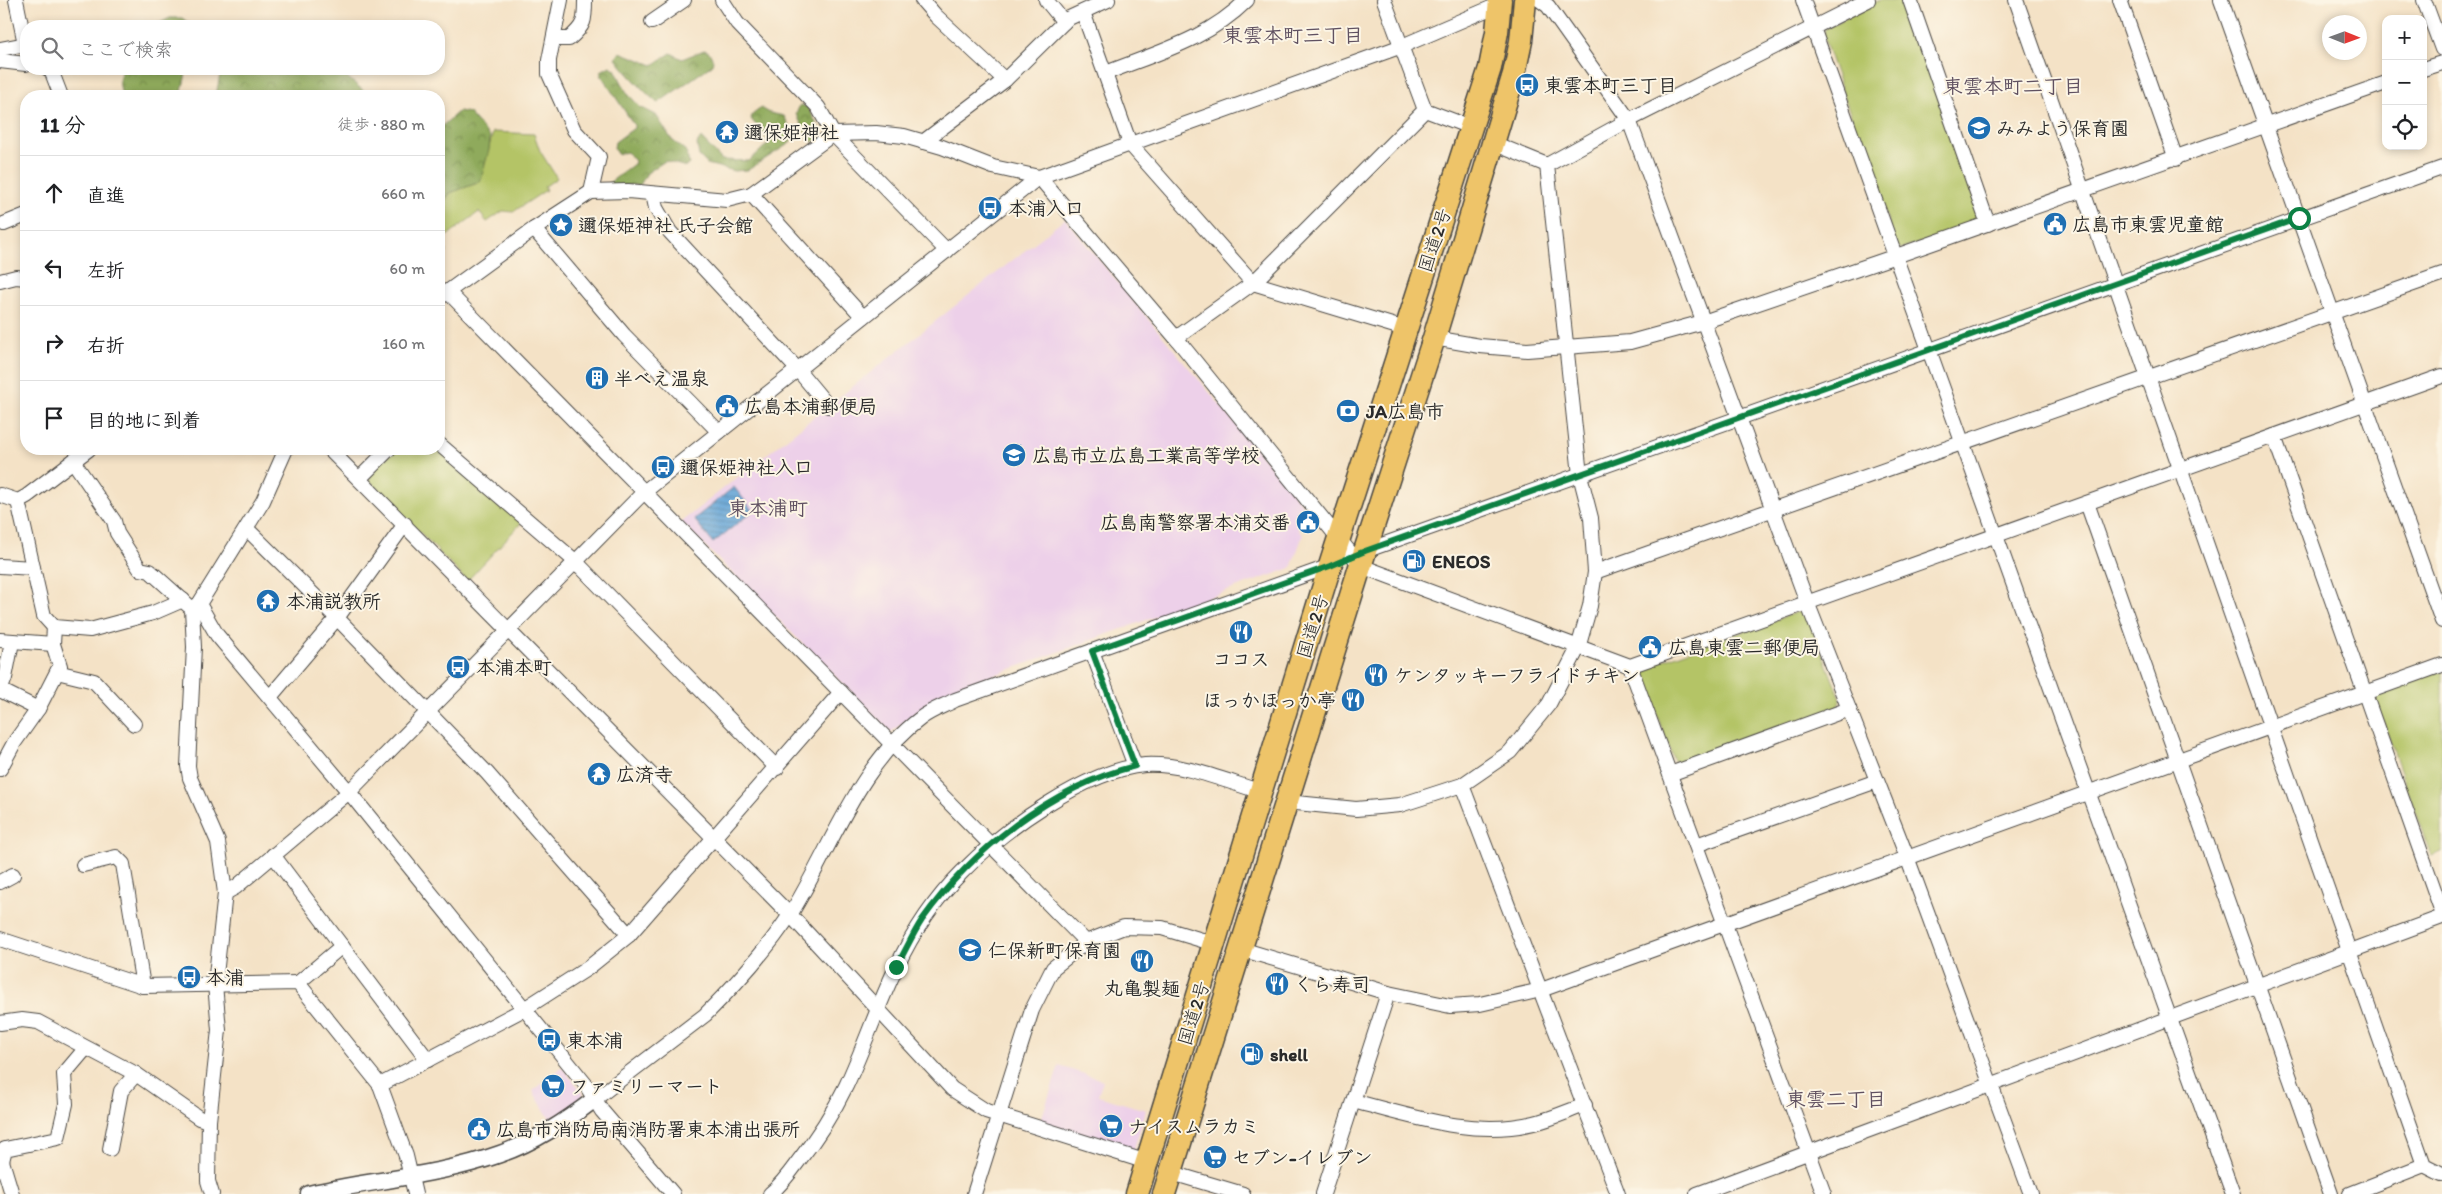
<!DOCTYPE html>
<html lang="ja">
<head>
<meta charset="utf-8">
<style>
  :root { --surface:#fff; --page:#f2f2f2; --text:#202124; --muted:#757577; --line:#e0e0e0 }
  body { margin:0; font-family:Itim,"Klee One",sans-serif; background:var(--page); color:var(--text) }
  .controls { position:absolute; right:15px; top:15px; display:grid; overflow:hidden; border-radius:10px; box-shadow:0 2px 8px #0003 }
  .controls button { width:45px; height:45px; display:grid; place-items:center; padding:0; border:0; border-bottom:1px solid var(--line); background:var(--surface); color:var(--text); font:25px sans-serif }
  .compass { position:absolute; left:2322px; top:15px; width:45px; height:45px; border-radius:50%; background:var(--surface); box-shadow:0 2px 8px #0003; rotate:91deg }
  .stop { position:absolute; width:15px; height:15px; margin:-11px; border:4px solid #0b8043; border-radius:50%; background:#fff }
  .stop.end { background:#0b8043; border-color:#fff; box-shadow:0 1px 5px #0008 }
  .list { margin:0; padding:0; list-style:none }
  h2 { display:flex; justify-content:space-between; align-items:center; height:65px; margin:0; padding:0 20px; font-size:21px }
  h2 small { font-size:16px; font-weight:400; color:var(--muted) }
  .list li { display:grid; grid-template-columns:32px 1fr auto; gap:15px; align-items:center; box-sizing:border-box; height:75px; padding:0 20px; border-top:1px solid var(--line) }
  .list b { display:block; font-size:19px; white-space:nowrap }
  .list em { font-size:16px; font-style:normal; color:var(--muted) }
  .icon { flex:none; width:28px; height:28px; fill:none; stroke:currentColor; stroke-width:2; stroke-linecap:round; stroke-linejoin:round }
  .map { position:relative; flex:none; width:2442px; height:1194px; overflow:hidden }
  .search { position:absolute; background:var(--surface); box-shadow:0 2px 8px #0003; left:20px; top:20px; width:425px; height:55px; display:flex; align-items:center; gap:12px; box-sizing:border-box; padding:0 18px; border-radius:20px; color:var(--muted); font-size:19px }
  .panel { position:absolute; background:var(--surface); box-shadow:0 2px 8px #0003; left:20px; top:90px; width:425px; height:365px; border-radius:20px }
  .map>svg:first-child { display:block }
</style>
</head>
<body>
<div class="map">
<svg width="2442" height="1194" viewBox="0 0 2442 1194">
  <defs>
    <pattern id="forest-crowns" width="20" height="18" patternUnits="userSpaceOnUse" patternTransform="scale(1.25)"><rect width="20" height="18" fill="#8faa5b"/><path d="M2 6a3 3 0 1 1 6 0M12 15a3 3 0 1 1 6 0" fill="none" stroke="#758b4b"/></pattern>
    <pattern id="water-rules" width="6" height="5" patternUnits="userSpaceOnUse" patternTransform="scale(1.25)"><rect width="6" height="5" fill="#63a4d7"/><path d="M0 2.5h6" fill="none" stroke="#5286af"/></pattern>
  </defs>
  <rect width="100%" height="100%" fill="#fcf5e5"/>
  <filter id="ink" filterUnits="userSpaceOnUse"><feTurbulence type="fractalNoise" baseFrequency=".02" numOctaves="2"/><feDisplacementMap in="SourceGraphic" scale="10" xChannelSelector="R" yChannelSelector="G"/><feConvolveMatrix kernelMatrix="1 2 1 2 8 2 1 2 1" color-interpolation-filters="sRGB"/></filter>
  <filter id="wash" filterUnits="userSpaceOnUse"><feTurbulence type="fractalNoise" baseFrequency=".0096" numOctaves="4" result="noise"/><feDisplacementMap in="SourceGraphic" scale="20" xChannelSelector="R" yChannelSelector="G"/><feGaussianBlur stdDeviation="1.12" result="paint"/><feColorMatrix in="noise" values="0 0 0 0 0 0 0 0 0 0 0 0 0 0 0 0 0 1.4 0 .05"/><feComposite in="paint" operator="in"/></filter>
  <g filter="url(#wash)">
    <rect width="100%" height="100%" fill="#f4e2c6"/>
    <g fill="#edd0e9">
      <polygon points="1065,219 1303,505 1298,530 1303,535 1291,568 964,686 927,704 891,732 681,522"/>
      <polygon points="1059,1066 1103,1080 1098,1096 1146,1110 1133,1152 1040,1123"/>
      <polygon points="562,1067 583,1093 583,1098 551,1121 533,1091"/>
    </g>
    <g fill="#b4c466" stroke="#707848">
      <polygon points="1880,0 1906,0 1981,217 1979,223 1902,249 1897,247 1823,36 1825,29"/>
      <polygon points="493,132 534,134 540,151 557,178 544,187 546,190 513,212 503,211 487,222 479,212 440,241 447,252 439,258 439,210 450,193 480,182"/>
      <polygon points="395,449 439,449 523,521 467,581 370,481 370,474"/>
      <polygon points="1800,611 1806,612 1841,701 1838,707 1682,764 1674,761 1641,672 1644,667"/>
      <polygon points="2442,670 2442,852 2431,856 2375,699 2377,694"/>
    </g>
    <g fill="url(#forest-crowns)" stroke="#5d6a43">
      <polygon points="170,18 182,18 193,26 153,26"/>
      <path d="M704,50L709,52L713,60L712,65L658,103C653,101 618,64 616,58L620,52L653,65L671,53L682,59Z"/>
      <polygon points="610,66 615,69 627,93 640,107 656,115 672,140 686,151 689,164 686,167 665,161 647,173 640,185 605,186 634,164 635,161 627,152 617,154 614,148 615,142 634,128 634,125 601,75 601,71"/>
      <polygon points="122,69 187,69 181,96 122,96 119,81"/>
      <polygon points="221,69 337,69 370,96 216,96"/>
      <polygon points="800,105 808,107 820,131 820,138 811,142 796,114"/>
      <polygon points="761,108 770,113 784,116 793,134 790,143 748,170 734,171 707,164 699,156 697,144 701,138 722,160 749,161 768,144 768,140 751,119 752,115"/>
      <polygon points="459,111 469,113 490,137 489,150 480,182 450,193 439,210 439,129"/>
    </g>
    <polygon fill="url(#water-rules)" stroke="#476881" points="734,487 753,511 713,543 694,519"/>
  </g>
  <g filter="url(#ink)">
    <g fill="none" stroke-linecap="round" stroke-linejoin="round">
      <g stroke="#494642" stroke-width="16">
        <g id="minor">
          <polyline points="16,0 25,44"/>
          <polyline points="561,0 549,60 549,74 574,130 599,157 591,192"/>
          <polyline points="722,0 737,23 818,107 833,134 947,251"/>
          <polyline points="922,0 936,16 1005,80"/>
          <polyline points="1046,0 1064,22"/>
          <polyline points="1384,0 1425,110 1470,127"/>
          <polyline points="1540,0 1548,6 1629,120 1807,602 1907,857 2031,1194"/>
          <polyline points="1803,0 2233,1194"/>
          <polyline points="1910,0 1988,224"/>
          <polyline points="2016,0 2424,1165 2442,1174"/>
          <polyline points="2120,0 2176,159"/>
          <polyline points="2221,0 2442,621"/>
          <polyline points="2424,0 2442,49"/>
          <polyline points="1083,12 1130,144 1253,283 1405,329"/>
          <polyline points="652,22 684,0"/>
          <path d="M554,39H569C585,25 585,21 585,0"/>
          <polyline points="0,49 26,44"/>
          <polyline points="0,61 26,64"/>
          <polyline points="48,69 51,70 61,96"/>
          <polyline points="2423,69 2442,63"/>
          <path d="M1106,73C1156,53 1207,40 1247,0"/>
          <polyline points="923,142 1005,80 1067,19 1108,0"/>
          <polyline points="1547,165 1629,120 1868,0"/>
          <polyline points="653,194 656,208 670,232 798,370 828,406"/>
          <polyline points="751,194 863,317"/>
          <polyline points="4,224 26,215"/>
          <polyline points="534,229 624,335 719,432"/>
          <polyline points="0,281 16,277 26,278"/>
          <polyline points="447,291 1086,942"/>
          <polyline points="439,298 534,229 591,192 628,191 727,200 751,194 833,134 876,133 904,136 942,147 993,167 1039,177 1176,338 1361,566 1630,666 2442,376"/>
          <polyline points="1176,338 1253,283 1425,110"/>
          <polyline points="1434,338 1480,346 1527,350 1630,342 1703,322 1896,256 2386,83"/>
          <polyline points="2274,436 2442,912"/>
          <polyline points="439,444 575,561 777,768"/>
          <polyline points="329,449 795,920 952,1089 986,1111 1147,1162"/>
          <polyline points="73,461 114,521 117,533 140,569 150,571 189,606"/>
          <polyline points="360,478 389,449"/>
          <polyline points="0,495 18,501 27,496 89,449"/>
          <polyline points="18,501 44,616 54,627 90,630 153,613 183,600"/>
          <polyline points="2087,503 2331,1194"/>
          <polyline points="247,529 337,618 487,773 629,935"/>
          <polyline points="1362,552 2442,168"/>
          <polyline points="0,566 33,568"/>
          <polyline points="1595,572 2442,274"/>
          <polyline points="199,604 217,635 349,792 586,1085 602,1111 673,1194"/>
          <polyline points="0,640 53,644"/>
          <polyline points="1092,651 1135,766"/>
          <polyline points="1630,666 1824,1194"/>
          <polyline points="57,672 94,681 134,724"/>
          <polyline points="0,690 38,709"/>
          <polyline points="0,691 5,678 12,642"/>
          <polyline points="270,697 337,618 405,524"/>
          <polyline points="0,769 14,743 38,709 60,666 53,644 54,627"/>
          <polyline points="1670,774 1849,709"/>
          <polyline points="1462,785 1618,1194"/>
          <polyline points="1287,802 1356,809 1400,805 1462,785 1510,752 1549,704 1578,648 1590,606 1595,572 1591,518 1580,475 1547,165 1493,143"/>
          <polyline points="1696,845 1877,781"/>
          <polyline points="273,855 428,1060"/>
          <polyline points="83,865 116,857 123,864 143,986"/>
          <polyline points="0,882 13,875"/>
          <polyline points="225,893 236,887 349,792 644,492 1039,177 1402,46 1500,4"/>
          <polyline points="0,939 143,986 298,983 380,1085 406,1156 415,1194"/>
          <polyline points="1241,949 1388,993 1450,1006 1480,1004 1541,990 2442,665"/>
          <polyline points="298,983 342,946"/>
          <polyline points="0,1023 22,1020 38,1022 136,1074 199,1118 209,1121"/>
          <polyline points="380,1085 524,1009 588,968 629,935 841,692"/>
          <path d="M595,1099L705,1015C735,985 771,945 793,910C832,846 859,764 921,718C931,710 944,706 955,700L1333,565"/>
          <path d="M1353,1101C1412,1116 1472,1138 1534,1123C1551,1119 1568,1111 1585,1105"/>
          <polyline points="110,1149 121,1091 136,1074"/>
          <polyline points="0,1160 2,1161 12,1194"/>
          <polyline points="2,1161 5,1149 58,1138 66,1104 64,1074 86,1048"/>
          <polyline points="1172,1173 1243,1194"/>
          <polyline points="212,1194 208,1181 209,1121 219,1030 215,984 225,893 218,842 190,778 188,766 194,647 192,609 199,604 263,501 286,449"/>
          <path d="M770,1194C781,1185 789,1174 797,1163C816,1139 833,1113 846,1086C864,1048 877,1007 896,968C912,934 935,899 962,872C1003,830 1085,770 1145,765C1184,763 1225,781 1262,792"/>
          <polyline points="974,1194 1032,1010 1053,968 1086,942 1124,927 1162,928 1215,944"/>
          <polyline points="1323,1194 1388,993"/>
          <polyline points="1697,1194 2442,917"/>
          <polyline points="2350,1194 2424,1165"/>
        </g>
      </g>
      <g stroke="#494642" stroke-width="19">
        <path id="tertiary" d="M309,1194C372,1180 439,1176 500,1154C535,1142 566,1121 595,1099"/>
      </g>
      <g stroke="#494642" stroke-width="25">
        <g id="trunk">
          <polyline points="1137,1194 1330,566 1490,68 1497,32 1500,0"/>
          <polyline points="1164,1194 1365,551 1434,338 1514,74 1521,41 1525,0"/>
        </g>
      </g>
      <use href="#minor" stroke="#fff" stroke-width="14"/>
      <use href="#tertiary" stroke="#fff" stroke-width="16"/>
      <use href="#trunk" stroke="#eec469" stroke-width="22"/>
    </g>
  </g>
  <g fill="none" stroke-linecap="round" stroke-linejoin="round" filter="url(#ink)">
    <path stroke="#0b8043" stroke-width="6" d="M896,967C905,952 912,935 922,920C972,850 1051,787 1135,766L1092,651L1330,566L1365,551L2299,218"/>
  </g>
  <defs>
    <g id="bus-disc" transform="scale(1.25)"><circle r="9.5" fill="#1f6fb2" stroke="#fcf5e5"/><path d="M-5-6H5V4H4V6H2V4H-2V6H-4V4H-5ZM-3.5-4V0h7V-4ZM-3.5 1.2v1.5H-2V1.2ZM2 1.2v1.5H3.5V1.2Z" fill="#fff"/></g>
    <g id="school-disc" transform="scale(1.25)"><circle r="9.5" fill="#1f6fb2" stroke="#fcf5e5"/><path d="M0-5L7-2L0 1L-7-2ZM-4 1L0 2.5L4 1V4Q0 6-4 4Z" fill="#fff"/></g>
    <g id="temple-disc" transform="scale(1.25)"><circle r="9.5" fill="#1f6fb2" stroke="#fcf5e5"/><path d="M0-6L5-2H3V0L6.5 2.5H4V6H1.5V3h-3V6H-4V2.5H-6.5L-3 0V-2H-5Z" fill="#fff"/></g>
    <g id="civic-disc" transform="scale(1.25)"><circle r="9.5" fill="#1f6fb2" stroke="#fcf5e5"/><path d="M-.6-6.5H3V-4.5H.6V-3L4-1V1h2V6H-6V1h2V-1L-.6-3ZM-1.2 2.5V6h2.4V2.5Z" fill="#fff"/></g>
    <g id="sight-disc" transform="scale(1.25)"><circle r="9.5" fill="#1f6fb2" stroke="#fcf5e5"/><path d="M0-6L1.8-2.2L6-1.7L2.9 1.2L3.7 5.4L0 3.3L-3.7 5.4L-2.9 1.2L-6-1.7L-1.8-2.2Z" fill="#fff"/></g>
    <g id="building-disc" transform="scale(1.25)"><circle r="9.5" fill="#1f6fb2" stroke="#fcf5e5"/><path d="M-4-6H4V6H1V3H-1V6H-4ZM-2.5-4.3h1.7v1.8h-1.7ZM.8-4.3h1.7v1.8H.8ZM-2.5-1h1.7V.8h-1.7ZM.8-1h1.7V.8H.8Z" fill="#fff"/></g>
    <g id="bank-disc" transform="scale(1.25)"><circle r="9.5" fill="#1f6fb2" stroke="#fcf5e5"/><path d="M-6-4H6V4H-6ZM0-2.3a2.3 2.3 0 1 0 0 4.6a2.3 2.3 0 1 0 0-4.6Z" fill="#fff"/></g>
    <g id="fuel-disc" transform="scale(1.25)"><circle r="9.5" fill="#1f6fb2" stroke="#fcf5e5"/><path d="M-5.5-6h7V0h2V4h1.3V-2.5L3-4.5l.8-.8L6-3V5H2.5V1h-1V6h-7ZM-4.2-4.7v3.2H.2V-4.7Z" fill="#fff"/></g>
    <g id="restaurant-disc" transform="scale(1.25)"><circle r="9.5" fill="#1f6fb2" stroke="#fcf5e5"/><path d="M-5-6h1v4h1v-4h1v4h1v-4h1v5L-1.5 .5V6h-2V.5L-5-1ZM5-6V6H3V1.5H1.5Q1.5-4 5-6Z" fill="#fff"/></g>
    <g id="supermarket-disc" transform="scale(1.25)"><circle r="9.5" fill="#1f6fb2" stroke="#fcf5e5"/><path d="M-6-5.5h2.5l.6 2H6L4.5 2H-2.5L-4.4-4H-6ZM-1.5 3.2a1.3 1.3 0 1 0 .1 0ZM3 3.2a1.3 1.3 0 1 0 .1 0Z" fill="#fff"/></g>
  </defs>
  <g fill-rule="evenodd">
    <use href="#bus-disc" x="1527" y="85"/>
    <use href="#school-disc" x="1979" y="128"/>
    <use href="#temple-disc" x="727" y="132"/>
    <use href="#bus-disc" x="990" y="208"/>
    <use href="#civic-disc" x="2055" y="224"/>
    <use href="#sight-disc" x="561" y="225"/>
    <use href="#building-disc" x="597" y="378"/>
    <use href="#civic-disc" x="727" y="406"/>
    <use href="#bank-disc" x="1348" y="411"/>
    <use href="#school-disc" x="1014" y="455"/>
    <use href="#bus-disc" x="663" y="467"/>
    <use href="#civic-disc" x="1308" y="522"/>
    <use href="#fuel-disc" x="1414" y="561"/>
    <use href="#temple-disc" x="268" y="601"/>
    <use href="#restaurant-disc" x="1241" y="632"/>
    <use href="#civic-disc" x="1650" y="647"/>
    <use href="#bus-disc" x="458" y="667"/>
    <use href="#restaurant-disc" x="1376" y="675"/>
    <use href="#restaurant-disc" x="1353" y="700"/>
    <use href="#temple-disc" x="599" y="774"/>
    <use href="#school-disc" x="970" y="950"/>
    <use href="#restaurant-disc" x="1142" y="961"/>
    <use href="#bus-disc" x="189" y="977"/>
    <use href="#restaurant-disc" x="1277" y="984"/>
    <use href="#bus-disc" x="549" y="1040"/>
    <use href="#fuel-disc" x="1252" y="1054"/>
    <use href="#supermarket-disc" x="553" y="1086"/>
    <use href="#supermarket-disc" x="1111" y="1126"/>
    <use href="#civic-disc" x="479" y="1129"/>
    <use href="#supermarket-disc" x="1215" y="1157"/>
  </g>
  <g text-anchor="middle" stroke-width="4" stroke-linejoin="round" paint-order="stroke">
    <g font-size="19" font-weight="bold" fill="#2b2b2b" stroke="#fcf5e5" text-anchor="start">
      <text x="1544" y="92">東雲本町三丁目</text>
      <text x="1996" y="135">みみよう保育園</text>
      <text x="744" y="139">邇保姫神社</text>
      <text x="1008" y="215">本浦入口</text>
      <text x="2072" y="231">広島市東雲児童館</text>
      <text x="578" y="232">邇保姫神社 氏子会館</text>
      <text x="614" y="385">半べえ温泉</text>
      <text x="744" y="413">広島本浦郵便局</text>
      <text x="1366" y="418">JA広島市</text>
      <text x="1032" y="462">広島市立広島工業高等学校</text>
      <text x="680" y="474">邇保姫神社入口</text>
      <text x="1290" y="529" text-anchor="end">広島南警察署本浦交番</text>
      <text x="1432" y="568">ENEOS</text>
      <text x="286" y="608">本浦説教所</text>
      <text x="1668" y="654">広島東雲二郵便局</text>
      <text x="1241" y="666" text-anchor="middle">ココス</text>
      <text x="476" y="674">本浦本町</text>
      <text x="1394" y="682">ケンタッキーフライドチキン</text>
      <text x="1336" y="707" text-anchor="end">ほっかほっか亭</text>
      <text x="616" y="781">広済寺</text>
      <text x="988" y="957">仁保新町保育園</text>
      <text x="206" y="984">本浦</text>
      <text x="1294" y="991">くら寿司</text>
      <text x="1142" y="995" text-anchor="middle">丸亀製麺</text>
      <text x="566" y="1047">東本浦</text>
      <text x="1270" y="1061">shell</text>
      <text x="570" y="1093">ファミリーマート</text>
      <text x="1128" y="1133">ナイスムラカミ</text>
      <text x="496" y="1136">広島市消防局南消防署東本浦出張所</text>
      <text x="1232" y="1164">セブン-イレブン</text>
    </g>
    <g font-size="19" fill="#2b2b2b" stroke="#fcf5e5">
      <text transform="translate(1434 240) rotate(-72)" y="7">国道2号</text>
      <text transform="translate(1312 626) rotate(-73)" y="7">国道2号</text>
      <text transform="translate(1193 1013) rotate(-73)" y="7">国道2号</text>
    </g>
    <g font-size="20" font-weight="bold" fill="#605161" stroke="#fcf5e5">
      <text x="1293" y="42">東雲本町三丁目</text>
      <text x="2013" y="93">東雲本町二丁目</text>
      <text x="768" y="515">東本浦町</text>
      <text x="1836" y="1106">東雲二丁目</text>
    </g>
  </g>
</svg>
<div class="controls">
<button>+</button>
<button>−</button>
<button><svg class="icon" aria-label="locate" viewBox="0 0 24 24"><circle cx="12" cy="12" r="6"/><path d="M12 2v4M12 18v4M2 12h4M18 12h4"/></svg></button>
</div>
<svg class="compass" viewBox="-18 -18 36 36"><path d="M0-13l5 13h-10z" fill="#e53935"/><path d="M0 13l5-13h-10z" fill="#757577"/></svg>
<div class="stop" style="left:2299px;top:218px"></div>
<div class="stop end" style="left:896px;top:967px"></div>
<div class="search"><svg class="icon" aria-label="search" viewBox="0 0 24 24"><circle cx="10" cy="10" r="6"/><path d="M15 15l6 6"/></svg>ここで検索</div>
<section class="panel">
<h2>11 分<small>徒歩 · 880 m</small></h2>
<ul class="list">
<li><svg class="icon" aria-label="ahead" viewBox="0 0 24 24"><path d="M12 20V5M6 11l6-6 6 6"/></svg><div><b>直進</b></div><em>660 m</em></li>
<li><svg class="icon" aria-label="left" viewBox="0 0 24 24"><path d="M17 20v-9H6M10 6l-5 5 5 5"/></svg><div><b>左折</b></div><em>60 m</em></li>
<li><svg class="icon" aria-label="right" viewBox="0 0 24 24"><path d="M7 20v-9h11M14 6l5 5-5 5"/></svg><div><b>右折</b></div><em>160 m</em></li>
<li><svg class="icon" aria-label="arrive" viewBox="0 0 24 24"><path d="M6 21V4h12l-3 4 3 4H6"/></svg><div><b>目的地に到着</b></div></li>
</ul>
</section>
</div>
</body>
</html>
